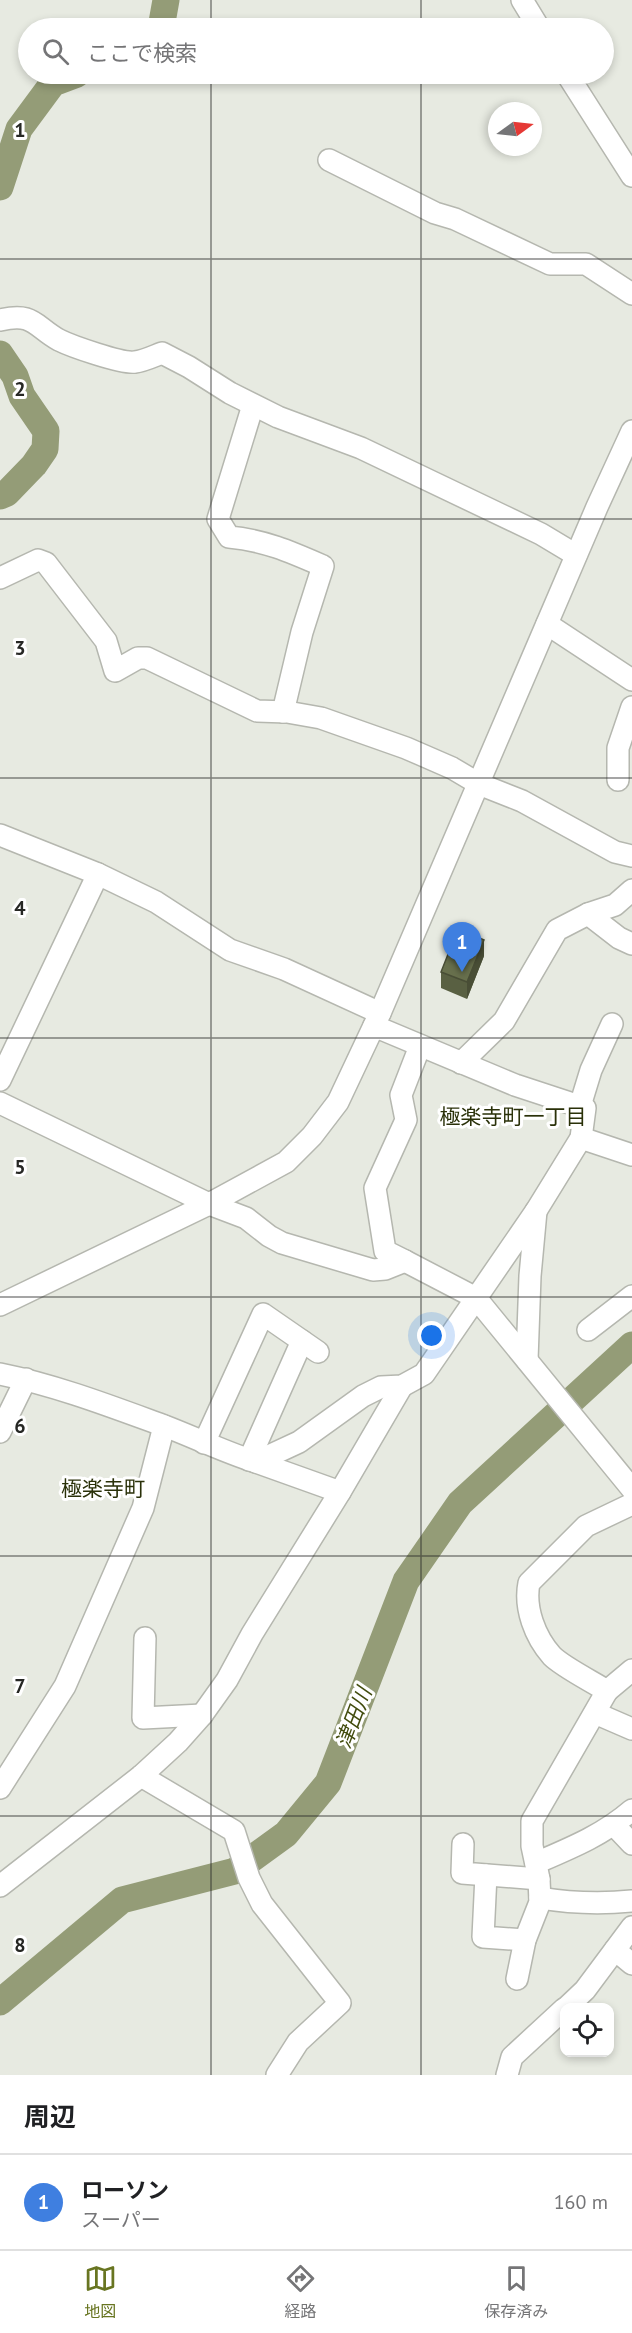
<!DOCTYPE html>
<html lang="ja">
<head>
<meta charset="utf-8">
<style>
  :root { --surface:#fff; --page:#f6f6f6; --text:#202124; --muted:#757577; --line:#e0e0e0; --accent:#687521 }
  body { margin:0; font-family:"PT Sans","Noto Sans JP",sans-serif; background:var(--page); color:var(--text) }
  .controls { position:absolute; right:18px; bottom:18px; display:grid; overflow:hidden; border-radius:12px; box-shadow:0 3px 9px #0003 }
  .controls button { width:54px; height:54px; display:grid; place-items:center; padding:0; border:0; border-bottom:2px solid var(--line); background:var(--surface); color:var(--text); font:30px sans-serif }
  .compass { position:absolute; left:488px; top:102px; width:54px; height:54px; border-radius:50%; background:var(--surface); box-shadow:0 3px 9px #0003; rotate:75deg }
  .you { position:absolute; left:432px; top:1336px; width:21px; height:21px; margin:-15px; border:4px solid #fff; border-radius:50%; background:#1a73e8; box-shadow:0 0 0 9px #1a73e833 }
  .badge { display:grid; place-items:center; width:39px; height:39px; border-radius:50%; background:var(--accent); color:#fff; font-size:20px; font-weight:700 }
  .pin { position:absolute; translate:-50% -50px; filter:drop-shadow(0 2px 3px #0008) }
  .pin::after { content:''; position:absolute; top:32px; width:21px; height:18px; background:inherit; clip-path:polygon(0 0,100% 0,50% 100%) }
  .list { margin:0; padding:0; list-style:none }
  h2 { display:flex; justify-content:space-between; align-items:center; height:78px; margin:0; padding:0 24px; font-size:26px }
  h2 small { font-size:20px; font-weight:400; color:var(--muted) }
  .list li { display:grid; grid-template-columns:39px 1fr auto; gap:18px; align-items:center; box-sizing:border-box; height:96px; padding:0 24px; border-top:2px solid var(--line) }
  .list b { display:block; font-size:22px; white-space:nowrap }
  .list p { margin:0; font-size:20px; white-space:nowrap; color:var(--muted) }
  .list em { font-size:20px; font-style:normal; color:var(--muted) }
  .icon { flex:none; width:33px; height:33px; fill:none; stroke:currentColor; stroke-width:2; stroke-linecap:round; stroke-linejoin:round }
  .map { position:relative; flex:none; width:632px; height:2075px; overflow:hidden }
  .search { position:absolute; background:var(--surface); box-shadow:0 3px 9px #0003; left:18px; right:18px; top:18px; height:66px; display:flex; align-items:center; gap:15px; box-sizing:border-box; padding:0 21px; border-radius:33px; color:var(--muted); font-size:22px }
  .sheet { height:174px; background:var(--surface) }
  nav { display:flex; justify-content:space-around; align-items:center; box-sizing:border-box; height:84px; border-top:2px solid var(--line); background:var(--surface); font-size:16px; color:var(--muted) }
  nav a { display:grid; justify-items:center; gap:3px }
  nav .on { color:var(--accent) }
  .map>svg:first-child { display:block }
</style>
</head>
<body>
<div class="map">
<svg width="632" height="2075" viewBox="0 0 632 2075">
  <rect width="100%" height="100%" fill="#e7eae1"/>
  <g fill="none" stroke-linecap="round" stroke-linejoin="round">
    <g stroke="#949c77" stroke-width="27">
      <polyline points="161,28 166,0"/>
      <polyline points="0,187 19,129 53,83 77,74"/>
      <polyline points="0,354 15,376 22,396 46,431 45,449 34,465 7,493 0,496"/>
      <polyline points="0,2002 122,1900 235,1871 286,1834 328,1783 406,1581 460,1503 632,1345"/>
    </g>
    <g stroke="#b5b7af" stroke-width="24">
      <g id="minor">
        <polyline points="522,0 539,28"/>
        <polyline points="567,74 632,176"/>
        <polyline points="329,160 435,213 455,219 550,264 586,264 632,294"/>
        <path d="M0,320C34,312 34,326 59,340C71,346 122,364 135,362C144,361 154,356 162,353L189,367L230,393L278,417L361,448L541,534L576,555"/>
        <path d="M253,405L218,519L229,537C264,540 291,552 323,566L302,632L283,712"/>
        <polyline points="0,578 38,560 46,563 106,641 115,671 138,658 147,658 257,711 287,712 321,718 406,748 452,768 479,784 522,801 615,852 632,856"/>
        <polyline points="547,624 632,680"/>
        <polyline points="618,780 618,748 632,707"/>
        <polyline points="0,835 98,874 156,902 230,950 284,969 380,1013"/>
        <polyline points="588,914 619,938 632,944"/>
        <polyline points="461,1063 504,1021 557,930 588,914 615,905 632,890"/>
        <polyline points="0,1080 98,874"/>
        <polyline points="0,1103 209,1204 246,1218 269,1236 282,1243 373,1270 385,1269 405,1261 476,1298 632,1489"/>
        <polyline points="580,1106 591,1070 612,1024"/>
        <polyline points="581,1138 632,1155"/>
        <polyline points="405,1261 385,1251 375,1188 406,1120 401,1095 420,1046"/>
        <polyline points="0,1305 209,1204 286,1162 312,1136 338,1102 380,1013 597,507 632,431"/>
        <polyline points="588,1330 632,1296"/>
        <polyline points="527,1360 530,1276 536,1211"/>
        <path d="M0,1374C55,1385 110,1406 162,1425C194,1437 224,1452 256,1462L299,1442L363,1396L381,1387L402,1386L424,1374L536,1211L581,1138L585,1108L515,1085L374,1026"/>
        <polyline points="0,1432 26,1379"/>
        <polyline points="204,1443 263,1314 318,1352"/>
        <polyline points="249,1460 302,1341"/>
        <polyline points="256,1462 340,1492"/>
        <path d="M632,1504L586,1526L529,1583C524,1608 535,1637 552,1656C563,1667 593,1682 607,1691L632,1670"/>
        <polyline points="145,1638 143,1718 202,1715"/>
        <polyline points="595,1713 632,1729"/>
        <polyline points="141,1776 234,1831 249,1878 262,1904 340,2003 298,2042 277,2075"/>
        <polyline points="0,1788 65,1686 143,1508 164,1426"/>
        <polyline points="614,1825 632,1844"/>
        <polyline points="463,1844 462,1873 539,1879"/>
        <path d="M536,1863C571,1848 603,1835 632,1810"/>
        <polyline points="486,1875 483,1937 525,1940"/>
        <polyline points="0,1886 141,1776 178,1742 202,1715 227,1680 252,1634 340,1492 402,1386"/>
        <path d="M540,1898C570,1903 602,1904 632,1901"/>
        <polyline points="615,1950 632,1964"/>
        <polyline points="517,1979 525,1940 540,1902 539,1879 532,1846 532,1821 607,1691"/>
        <polyline points="566,2008 585,1990 632,1927"/>
        <polyline points="507,2075 512,2057 564,2009"/>
      </g>
    </g>
    <use href="#minor" stroke="#fff" stroke-width="21"/>
  </g>
  <polygon fill="#596042" points="484,956 467,999 441,988 441,972"/>
  <polygon fill="#494e36" points="484,940 484,956 467,999 467,982"/>
  <polygon fill="#68704d" stroke="#494e36" stroke-width="1.5" points="458,929 484,940 467,982 441,972"/>
  <path fill="none" stroke="#262724" stroke-width="1.5" stroke-opacity="0.55" d="M211,0V28M421,0V28M211,74V2075M421,74V2075M0,259H632M0,519H632M0,778H632M0,1038H632M0,1297H632M0,1556H632M0,1816H632"/>
  <g text-anchor="middle" stroke-width="6" stroke-linejoin="round" paint-order="stroke">
    <g font-size="21" fill="#2a3109" stroke="#fff">
      <text x="513" y="1124">極楽寺町一丁目</text>
      <text x="103" y="1496">極楽寺町</text>
    </g>
    <g font-size="21" font-style="italic" fill="#424c0e" stroke="#fff">
      <text transform="translate(354 1718) rotate(-69)" y="7">津田川</text>
    </g>
  </g>
  <g font-size="20" text-anchor="middle" font-weight="bold" fill="#262724" stroke="#fff" stroke-width="6" stroke-linejoin="round" paint-order="stroke">
    <text x="20" y="137">1</text>
    <text x="20" y="396">2</text>
    <text x="20" y="655">3</text>
    <text x="20" y="915">4</text>
    <text x="20" y="1174">5</text>
    <text x="20" y="1433">6</text>
    <text x="20" y="1693">7</text>
    <text x="20" y="1952">8</text>
  </g>
</svg>
<div class="controls">
<button><svg class="icon" aria-label="locate" viewBox="0 0 24 24"><circle cx="12" cy="12" r="6"/><path d="M12 2v4M12 18v4M2 12h4M18 12h4"/></svg></button>
</div>
<svg class="compass" viewBox="-18 -18 36 36"><path d="M0-13l5 13h-10z" fill="#e53935"/><path d="M0 13l5-13h-10z" fill="#757577"/></svg>
<div class="you"></div>
<div class="pin badge" style="left:462px;top:972px;background:#3f7fe0">1</div>
<div class="search"><svg class="icon" aria-label="search" viewBox="0 0 24 24"><circle cx="10" cy="10" r="6"/><path d="M15 15l6 6"/></svg>ここで検索</div>
</div>
<section class="sheet">
<h2>周辺<small></small></h2>
<ul class="list">
<li><span class="badge" style="background:#3f7fe0">1</span><div><b>ローソン</b><p>スーパー</p></div><em>160 m</em></li>
</ul>
</section>
<nav>
<a class="on"><svg class="icon" aria-label="map" viewBox="0 0 24 24"><path d="M3 6l6-2 6 2 6-2v14l-6 2-6-2-6 2zM9 4v14M15 6v14"/></svg>地図</a>
<a><svg class="icon" aria-label="directions" viewBox="0 0 24 24"><path d="M12 3l9 9-9 9-9-9zM9 14v-3h6M13 9l2 2-2 2"/></svg>経路</a>
<a><svg class="icon" aria-label="saved" viewBox="0 0 24 24"><path d="M7 4h10v16l-5-4-5 4z"/></svg>保存済み</a>
</nav>
</body>
</html>
